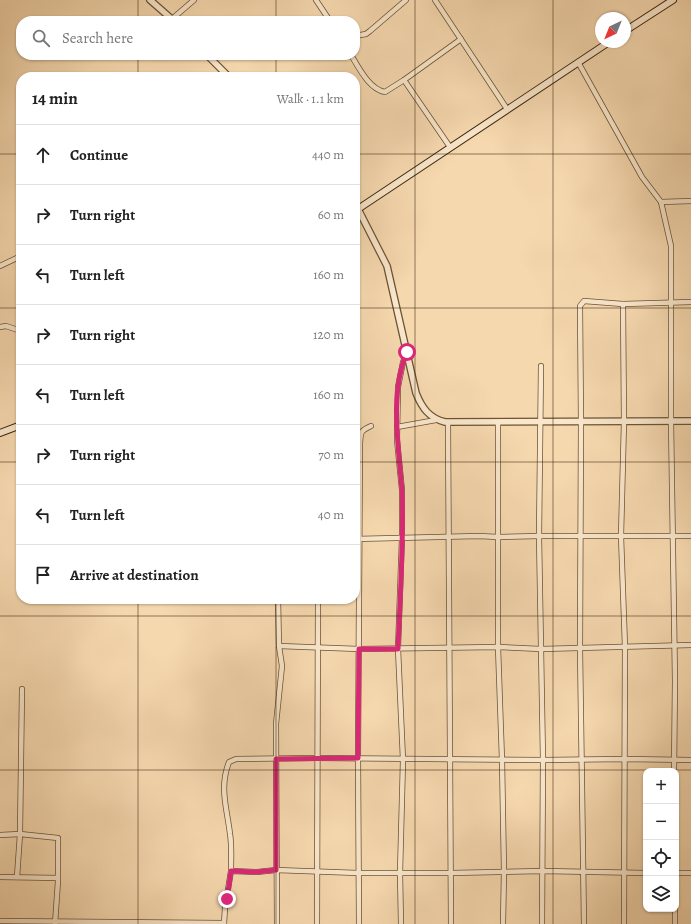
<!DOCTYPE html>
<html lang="en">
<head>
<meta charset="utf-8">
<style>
  :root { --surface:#fff; --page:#f6f6f6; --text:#222; --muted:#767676; --line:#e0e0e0 }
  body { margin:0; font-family:Alegreya,serif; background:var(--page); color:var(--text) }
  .controls { position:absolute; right:12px; bottom:12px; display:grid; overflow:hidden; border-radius:8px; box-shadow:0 1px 3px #0004 }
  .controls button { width:36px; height:36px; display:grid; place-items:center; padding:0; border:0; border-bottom:1px solid var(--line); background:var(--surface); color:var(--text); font:20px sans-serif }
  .compass { position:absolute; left:595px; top:12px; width:36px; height:36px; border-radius:50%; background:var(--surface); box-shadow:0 1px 3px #0004; rotate:223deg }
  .stop { position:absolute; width:12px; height:12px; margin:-9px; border:3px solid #db2777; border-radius:50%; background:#fff }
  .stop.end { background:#db2777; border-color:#fff; box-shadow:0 1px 4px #0008 }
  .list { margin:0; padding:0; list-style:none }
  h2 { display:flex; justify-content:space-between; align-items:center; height:52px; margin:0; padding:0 16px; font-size:17px }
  h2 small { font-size:13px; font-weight:400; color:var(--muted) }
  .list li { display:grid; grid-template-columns:26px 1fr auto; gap:12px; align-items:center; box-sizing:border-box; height:60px; padding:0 16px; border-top:1px solid var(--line) }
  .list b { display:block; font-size:15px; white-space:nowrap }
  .list em { font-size:13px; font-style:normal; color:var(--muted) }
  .icon { flex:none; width:22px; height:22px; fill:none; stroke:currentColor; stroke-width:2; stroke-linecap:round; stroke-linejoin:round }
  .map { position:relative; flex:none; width:691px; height:924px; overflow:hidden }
  .search { position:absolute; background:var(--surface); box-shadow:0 1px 3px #0004; left:16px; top:16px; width:344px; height:44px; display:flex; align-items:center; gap:10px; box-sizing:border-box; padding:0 14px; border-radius:16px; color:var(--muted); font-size:15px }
  .panel { position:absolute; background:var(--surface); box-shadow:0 1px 3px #0004; left:16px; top:72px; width:344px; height:532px; border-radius:16px }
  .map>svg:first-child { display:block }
</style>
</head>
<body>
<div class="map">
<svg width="691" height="924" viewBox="0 0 691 924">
  <rect width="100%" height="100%" fill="#f6d8af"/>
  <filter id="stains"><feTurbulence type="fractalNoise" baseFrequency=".005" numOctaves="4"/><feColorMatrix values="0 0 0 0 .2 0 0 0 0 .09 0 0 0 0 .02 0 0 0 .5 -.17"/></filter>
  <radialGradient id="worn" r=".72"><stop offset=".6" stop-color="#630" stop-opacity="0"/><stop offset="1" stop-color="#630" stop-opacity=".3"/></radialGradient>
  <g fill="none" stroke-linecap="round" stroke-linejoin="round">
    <g stroke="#6b5334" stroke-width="6">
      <g id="minor">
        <polyline points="316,0 330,21"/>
        <polyline points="435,0 507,109"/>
        <polyline points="172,19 194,0"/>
        <polyline points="355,36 366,34 370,31 406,0"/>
        <path d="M351,55C359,68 369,89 385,92L404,80L461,39"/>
        <polyline points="578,62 642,177 661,202 671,246 671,421 675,681 674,771"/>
        <polyline points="404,80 450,147"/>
        <polyline points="661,202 691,201"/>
        <polyline points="0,266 21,256"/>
        <polyline points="623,304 624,422 621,536 625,647 624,924"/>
        <polyline points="0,327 6,326 21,331"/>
        <polyline points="541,366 539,536 543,760 542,924"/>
        <polyline points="448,422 451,924"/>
        <polyline points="498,422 498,647 502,760 504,871 503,924"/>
        <polyline points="397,427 436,420"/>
        <polyline points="355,539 479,536 498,537 539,536 691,536"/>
        <polyline points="279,646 359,649 498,647 541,649 691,645"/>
        <polyline points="0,835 20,834 22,689"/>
        <path d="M231,871C231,859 232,846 230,834C227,808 219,788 229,762L236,759L317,758L543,760L625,759L691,760"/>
        <polyline points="676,873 691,873"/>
        <polyline points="0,877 58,878"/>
        <polyline points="17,877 20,834 58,838 58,881 55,924"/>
        <polyline points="675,909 675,924"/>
        <polyline points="0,921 224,923"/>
        <polyline points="224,924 225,908 231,871 257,872 276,870 358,873 451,873 543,871 646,873"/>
        <polyline points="277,924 276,724 282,666 279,646 278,599"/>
        <polyline points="317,924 318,599"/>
        <path d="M359,924L358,758L360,443C361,432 360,431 371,426"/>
        <polyline points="401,924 400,873 403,760 398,649 402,537 402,490 397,440 398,387 403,362 407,352"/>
        <polyline points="584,924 580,649 581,422 580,306 584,301 623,304 691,302"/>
      </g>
    </g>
    <g stroke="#6b5334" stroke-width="8">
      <g id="tertiary">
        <polyline points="150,0 174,21"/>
        <polyline points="207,55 229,77"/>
        <path d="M355,205L358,209L387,266L416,393C422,408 429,418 445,422L691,421"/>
      </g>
    </g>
    <g stroke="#3d270b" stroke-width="8">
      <g id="secondary">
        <polyline points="625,31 673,0"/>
        <polyline points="355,211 609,42"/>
        <polyline points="0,433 21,425"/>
      </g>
    </g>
    <use href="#minor" stroke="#f9e6cb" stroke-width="4.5"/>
    <use href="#tertiary" stroke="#f9e6cb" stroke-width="5.5"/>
    <use href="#secondary" stroke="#f9e6cb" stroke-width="6"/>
  </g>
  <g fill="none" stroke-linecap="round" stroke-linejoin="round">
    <path stroke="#db2777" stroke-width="5" d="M227,899L231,871L257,872L276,870V759L358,758L359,649H398C400,596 404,543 402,491C399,448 389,393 407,352"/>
  </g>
  <path fill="none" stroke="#3d270b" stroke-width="1" stroke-opacity="0.55" d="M138,0V21M276,0V21M415,0V924M553,0V924M138,55V77M276,55V77M0,154H21M355,154H691M0,308H21M355,308H691M0,462H21M355,462H691M138,599V924M276,599V924M0,616H691M0,770H691"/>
  <rect width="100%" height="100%" filter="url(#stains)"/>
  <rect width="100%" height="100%" fill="url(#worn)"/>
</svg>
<div class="controls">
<button>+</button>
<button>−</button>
<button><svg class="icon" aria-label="locate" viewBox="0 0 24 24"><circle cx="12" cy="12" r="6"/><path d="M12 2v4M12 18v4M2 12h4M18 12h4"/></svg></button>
<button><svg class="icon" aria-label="layers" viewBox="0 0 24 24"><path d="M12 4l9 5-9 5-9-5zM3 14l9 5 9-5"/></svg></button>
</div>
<svg class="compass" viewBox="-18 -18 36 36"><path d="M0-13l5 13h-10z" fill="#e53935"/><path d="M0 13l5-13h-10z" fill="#767676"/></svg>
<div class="stop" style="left:407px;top:352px"></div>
<div class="stop end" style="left:227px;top:899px"></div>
<div class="search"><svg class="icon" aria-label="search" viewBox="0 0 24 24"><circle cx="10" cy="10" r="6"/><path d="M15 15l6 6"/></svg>Search here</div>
<section class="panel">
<h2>14 min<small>Walk · 1.1 km</small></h2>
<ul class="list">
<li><svg class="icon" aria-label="ahead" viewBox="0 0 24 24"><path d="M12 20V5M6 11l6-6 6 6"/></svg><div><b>Continue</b></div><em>440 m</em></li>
<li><svg class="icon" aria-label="right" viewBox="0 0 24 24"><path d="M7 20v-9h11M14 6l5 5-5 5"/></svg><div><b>Turn right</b></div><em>60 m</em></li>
<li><svg class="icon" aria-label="left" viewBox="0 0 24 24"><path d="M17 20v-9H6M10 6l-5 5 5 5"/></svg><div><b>Turn left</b></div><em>160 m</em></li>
<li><svg class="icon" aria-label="right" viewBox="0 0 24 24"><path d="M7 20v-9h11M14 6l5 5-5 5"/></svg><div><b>Turn right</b></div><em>120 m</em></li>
<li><svg class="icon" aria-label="left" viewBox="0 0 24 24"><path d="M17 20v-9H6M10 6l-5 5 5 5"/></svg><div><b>Turn left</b></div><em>160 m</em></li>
<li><svg class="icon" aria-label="right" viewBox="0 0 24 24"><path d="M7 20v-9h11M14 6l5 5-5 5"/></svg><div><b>Turn right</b></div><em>70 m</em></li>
<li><svg class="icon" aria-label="left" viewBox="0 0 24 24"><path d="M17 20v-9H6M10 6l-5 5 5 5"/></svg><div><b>Turn left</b></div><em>40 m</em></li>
<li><svg class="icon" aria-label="arrive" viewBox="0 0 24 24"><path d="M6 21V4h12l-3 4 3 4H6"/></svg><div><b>Arrive at destination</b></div></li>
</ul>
</section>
</div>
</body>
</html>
